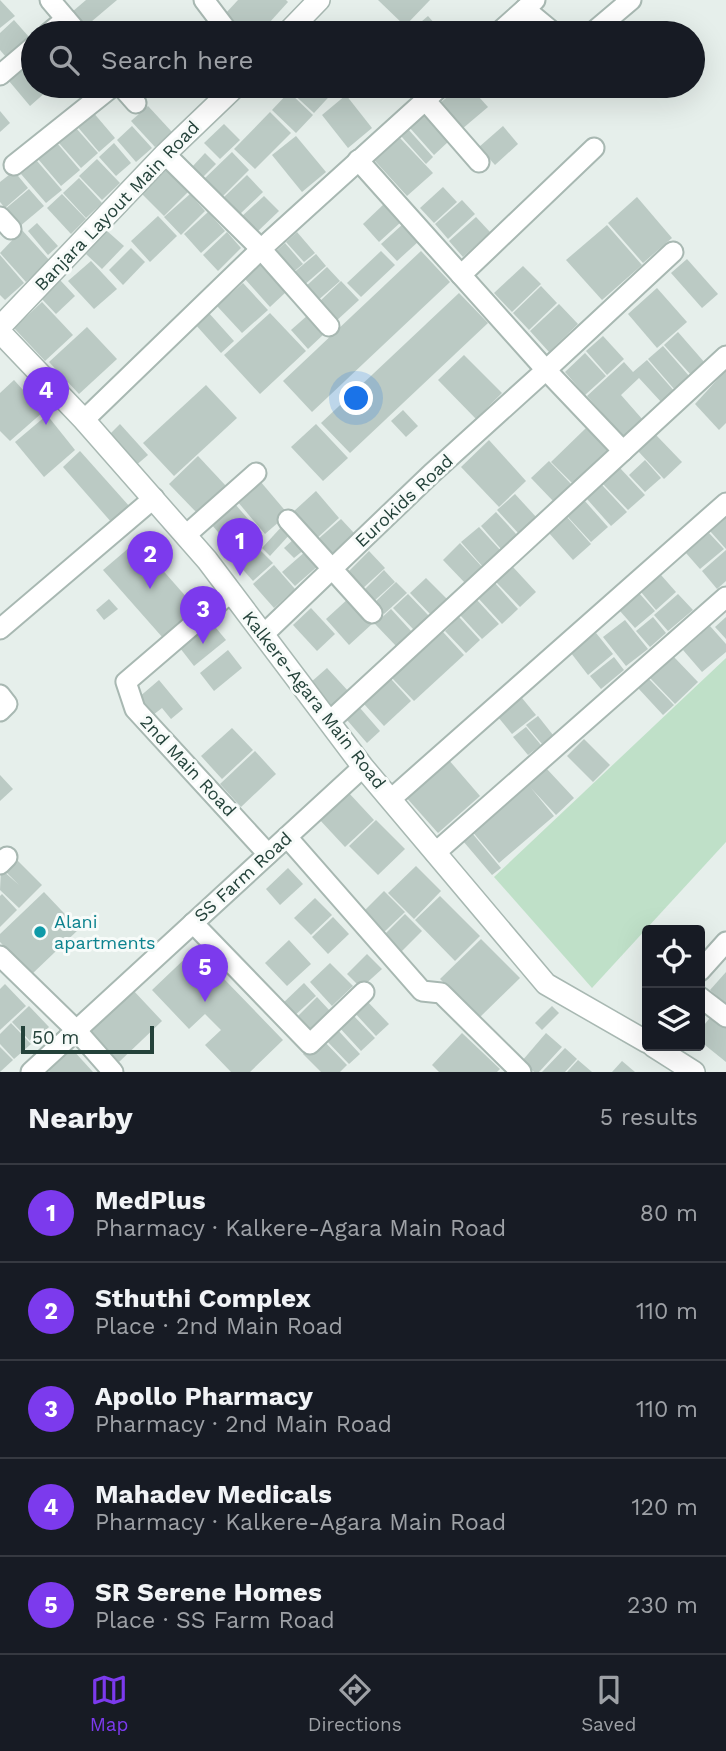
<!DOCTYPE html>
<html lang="en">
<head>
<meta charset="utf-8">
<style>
  :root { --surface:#171b24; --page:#242831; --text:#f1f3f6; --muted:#9ea1a6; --line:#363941; --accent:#7c3aed }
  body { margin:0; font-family:"Work Sans",sans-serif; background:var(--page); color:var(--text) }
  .controls { position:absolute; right:21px; bottom:21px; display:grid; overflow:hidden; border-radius:7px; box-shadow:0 7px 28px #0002 }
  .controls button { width:63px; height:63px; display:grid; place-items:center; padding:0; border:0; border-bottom:2px solid var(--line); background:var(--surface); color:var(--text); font:35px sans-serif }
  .scale { position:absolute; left:21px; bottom:18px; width:133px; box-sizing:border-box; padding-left:7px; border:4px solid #24423a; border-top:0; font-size:19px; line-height:24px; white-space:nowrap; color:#24423a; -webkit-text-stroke:5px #f7fbf9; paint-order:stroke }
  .you { position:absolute; left:357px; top:399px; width:24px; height:24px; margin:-18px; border:5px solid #fff; border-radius:50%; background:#1a73e8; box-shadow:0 0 0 10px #1a73e833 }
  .badge { display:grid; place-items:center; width:46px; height:46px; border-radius:50%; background:var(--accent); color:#fff; font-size:23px; font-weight:700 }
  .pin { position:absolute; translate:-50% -58px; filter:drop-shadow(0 2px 4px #0008) }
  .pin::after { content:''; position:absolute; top:37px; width:24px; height:21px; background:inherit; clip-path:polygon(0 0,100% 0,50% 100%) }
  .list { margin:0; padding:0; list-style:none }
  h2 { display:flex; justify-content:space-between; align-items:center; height:91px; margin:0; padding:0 28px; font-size:30px }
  h2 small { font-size:23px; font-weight:400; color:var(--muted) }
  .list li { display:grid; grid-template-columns:46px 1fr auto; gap:21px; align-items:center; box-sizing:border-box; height:98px; padding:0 28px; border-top:2px solid var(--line) }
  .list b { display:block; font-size:26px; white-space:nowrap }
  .list p { margin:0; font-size:23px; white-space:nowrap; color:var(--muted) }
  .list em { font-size:23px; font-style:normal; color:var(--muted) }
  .icon { flex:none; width:38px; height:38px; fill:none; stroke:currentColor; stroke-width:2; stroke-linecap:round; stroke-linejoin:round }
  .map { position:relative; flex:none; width:726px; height:1072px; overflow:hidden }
  .search { position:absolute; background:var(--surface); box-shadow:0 7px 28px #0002; left:21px; right:21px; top:21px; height:77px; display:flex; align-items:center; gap:18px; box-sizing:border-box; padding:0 24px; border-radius:38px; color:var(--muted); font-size:26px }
  .sheet { height:581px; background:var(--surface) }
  nav { display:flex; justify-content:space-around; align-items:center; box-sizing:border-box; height:98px; border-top:2px solid var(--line); background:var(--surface); font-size:19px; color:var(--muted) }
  nav a { display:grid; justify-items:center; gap:4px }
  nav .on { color:var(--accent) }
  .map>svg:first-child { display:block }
</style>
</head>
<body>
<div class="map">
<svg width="726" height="1072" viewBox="0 0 726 1072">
  <rect width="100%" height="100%" fill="#e6efeb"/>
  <polygon fill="#bfe0c8" points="726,658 726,842 592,988 494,877"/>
  <g fill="#bbcac4">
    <polygon points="0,0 15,16 0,28"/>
    <polygon points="86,0 117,0 85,27 72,12"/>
    <polygon points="238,0 286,0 288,2 260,33 246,33 225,14"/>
    <polygon points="378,0 430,0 405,26"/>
    <polygon points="428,16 443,33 408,33"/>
    <polygon points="14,20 29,37 6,57 0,50 0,33"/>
    <polygon points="26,67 33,76 33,86 42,86 47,91 30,106 9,81"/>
    <polygon points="70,86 93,86 79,97"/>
    <polygon points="135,86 154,86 143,95"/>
    <polygon points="293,86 334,86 337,88 314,113 289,90"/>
    <polygon points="460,86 469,86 488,107 462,129 439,104"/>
    <polygon points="289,92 313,115 296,133 272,110"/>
    <polygon points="346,95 372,128 348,148 322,115"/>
    <polygon points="148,106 172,132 155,147 131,121"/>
    <polygon points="0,111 10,123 0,132"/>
    <polygon points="92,111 115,138 99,152 76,125"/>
    <polygon points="270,112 291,133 255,169 234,149"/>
    <polygon points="425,114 449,141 434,155 410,128"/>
    <polygon points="224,124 240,140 220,159 204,143"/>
    <polygon points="132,126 152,148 136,162 117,140"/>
    <polygon points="503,126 518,144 495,165 479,147"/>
    <polygon points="76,128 98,153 81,168 59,143"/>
    <polygon points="408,129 433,157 426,164 401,136"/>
    <polygon points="296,136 326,172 302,192 272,155"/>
    <polygon points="400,138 433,173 407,196 375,161"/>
    <polygon points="57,143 80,170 61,186 38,159"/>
    <polygon points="114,143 131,163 116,176 99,157"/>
    <polygon points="232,152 249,170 221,198 203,180"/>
    <polygon points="205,153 216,164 203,177 192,167"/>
    <polygon points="97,159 120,183 102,200 79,176"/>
    <polygon points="37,161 62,190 46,203 21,174"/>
    <polygon points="167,169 189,191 164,216 142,194"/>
    <polygon points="14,171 28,188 5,208 0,202 0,182"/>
    <polygon points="247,175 263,192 239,215 223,198"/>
    <polygon points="79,178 102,203 86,218 63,193"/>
    <polygon points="443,187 457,202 434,223 420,208"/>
    <polygon points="29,189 44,206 19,227 4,210"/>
    <polygon points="62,194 86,219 71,234 47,208"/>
    <polygon points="190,194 205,211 181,235 164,217"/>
    <polygon points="264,196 279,211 256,233 241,217"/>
    <polygon points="637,197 672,238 643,263 608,223"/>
    <polygon points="462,200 475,214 448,239 435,224"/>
    <polygon points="384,204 401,222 379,242 363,224"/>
    <polygon points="208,212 225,231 201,253 184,234"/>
    <polygon points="158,216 177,236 150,262 131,241"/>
    <polygon points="476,217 490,232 463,257 449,241"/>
    <polygon points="37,223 58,246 48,255 28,231"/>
    <polygon points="403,224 419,241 397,261 381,244"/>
    <polygon points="607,225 642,265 602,300 566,260"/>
    <polygon points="22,230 50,261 26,282 0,253"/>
    <polygon points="107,231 124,246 102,269 86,254"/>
    <polygon points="227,232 241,248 218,271 203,255"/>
    <polygon points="297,232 315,253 304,262 286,242"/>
    <polygon points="285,243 303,264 291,274 273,254"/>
    <polygon points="131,248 145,262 123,285 109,270"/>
    <polygon points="381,251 395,265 361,297 347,283"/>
    <polygon points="421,251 450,282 312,412 283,381"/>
    <polygon points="316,254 326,266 303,286 292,274"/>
    <polygon points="0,255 24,283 5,300 0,295"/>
    <polygon points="687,259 718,294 702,308 671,273"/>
    <polygon points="91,261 117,289 94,309 68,281"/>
    <polygon points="261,264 286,292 270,307 245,279"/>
    <polygon points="523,266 541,284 512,312 494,293"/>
    <polygon points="327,267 340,281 316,302 304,288"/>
    <polygon points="60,280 75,296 56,314 41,298"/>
    <polygon points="341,281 359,300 335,322 318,303"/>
    <polygon points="243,283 268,310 242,333 217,306"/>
    <polygon points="541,286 557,303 529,330 513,313"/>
    <polygon points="657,288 687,322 657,348 628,314"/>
    <polygon points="459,293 488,323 350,453 321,423"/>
    <polygon points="42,302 73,335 45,361 14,328"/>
    <polygon points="559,304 578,324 549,352 530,331"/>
    <polygon points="208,312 234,341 221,353 195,324"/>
    <polygon points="270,313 306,351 260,394 224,355"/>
    <polygon points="308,315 325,333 308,349 291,330"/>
    <polygon points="87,327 117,359 79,394 49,362"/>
    <polygon points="678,332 705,363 691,375 664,345"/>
    <polygon points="603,336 624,359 607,375 586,351"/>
    <polygon points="663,346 690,377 675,390 648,359"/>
    <polygon points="585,353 606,376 585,395 565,372"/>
    <polygon points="464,355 502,393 476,419 438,380"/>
    <polygon points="647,360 675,392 662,403 639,378 621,395 643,420 624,437 587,396 624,362 633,372"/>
    <polygon points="726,370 726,423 719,430 695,404"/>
    <polygon points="14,380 43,412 10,441 0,431 0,393"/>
    <polygon points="206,385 237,418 174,476 143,443"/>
    <polygon points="403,410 418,426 406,437 391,421"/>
    <polygon points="47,415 75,450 44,477 15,442"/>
    <polygon points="120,424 148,455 134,467 107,437"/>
    <polygon points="316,424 348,458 323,481 291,447"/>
    <polygon points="586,428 608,451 573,484 551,462"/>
    <polygon points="656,435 682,462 664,479 638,451"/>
    <polygon points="489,440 526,481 499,507 461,467"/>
    <polygon points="80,451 130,507 112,523 63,467"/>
    <polygon points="198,456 226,486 197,513 169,484"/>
    <polygon points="645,460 661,478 645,492 629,475"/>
    <polygon points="549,461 572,485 554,502 531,478"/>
    <polygon points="620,468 645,495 628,510 603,484"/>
    <polygon points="260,481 288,514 265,534 237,501"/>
    <polygon points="602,485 627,512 611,526 587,499"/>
    <polygon points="316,491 339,518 316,539 293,512"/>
    <polygon points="515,494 537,518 519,534 497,510"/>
    <polygon points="584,500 608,527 591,542 567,516"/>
    <polygon points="235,504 263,536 240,557 211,524"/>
    <polygon points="496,512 517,535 501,549 481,526"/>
    <polygon points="567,517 591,544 573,560 549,533"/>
    <polygon points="726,517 726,549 710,531"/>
    <polygon points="341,519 354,533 331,555 317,540"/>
    <polygon points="284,524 292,532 270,556 262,548"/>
    <polygon points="479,527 501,551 483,567 461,542"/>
    <polygon points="709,533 724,549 700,569 686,553"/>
    <polygon points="295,538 305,549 294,558 284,548"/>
    <polygon points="137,541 196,608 163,638 103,570"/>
    <polygon points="460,543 483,568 466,584 443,560"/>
    <polygon points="257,547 273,563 253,581 238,564"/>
    <polygon points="726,550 726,581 717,589 702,571"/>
    <polygon points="306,551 319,565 295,586 282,572"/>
    <polygon points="369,551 385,568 361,590 346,574"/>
    <polygon points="274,565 295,589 274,608 253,584"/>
    <polygon points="513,567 536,592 520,607 496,582"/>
    <polygon points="384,570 395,582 373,602 363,591"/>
    <polygon points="661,575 676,592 656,610 641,592"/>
    <polygon points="426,578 447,599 431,615 410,593"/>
    <polygon points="396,582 407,593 384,614 374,603"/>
    <polygon points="495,583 518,609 502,624 478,598"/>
    <polygon points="639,593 655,611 635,628 620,611"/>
    <polygon points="408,594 429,616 414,630 393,608"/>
    <polygon points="678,594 693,610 668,631 654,615"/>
    <polygon points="349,598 372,624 349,645 326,619"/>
    <polygon points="109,599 118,609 104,620 96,610"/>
    <polygon points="477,600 499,624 482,639 460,615"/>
    <polygon points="311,608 335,634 317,651 293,625"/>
    <polygon points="391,609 412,632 397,647 375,624"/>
    <polygon points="459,617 480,640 466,653 445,631"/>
    <polygon points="653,617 666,633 650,647 636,631"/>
    <polygon points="726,617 726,639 715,627"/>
    <polygon points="625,620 648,649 626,666 603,637"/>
    <polygon points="211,622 226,640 194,666 180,648"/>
    <polygon points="710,626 726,644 726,652 702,672 683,650"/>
    <polygon points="443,632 464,655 414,701 392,678"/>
    <polygon points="596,633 613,654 588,675 571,653"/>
    <polygon points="228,650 242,668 214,691 200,673"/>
    <polygon points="673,656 698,682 675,704 650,678"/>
    <polygon points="614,657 624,670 601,689 590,676"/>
    <polygon points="327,668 349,692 331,707 310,683"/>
    <polygon points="648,678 674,705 663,715 638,688"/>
    <polygon points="391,679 411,701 384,726 364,704"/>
    <polygon points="159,680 183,709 171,719 162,708 153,715 138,698"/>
    <polygon points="522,698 536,715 512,734 498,717"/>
    <polygon points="360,708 380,731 367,743 347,720"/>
    <polygon points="538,716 553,735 542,744 526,725"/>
    <polygon points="526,727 541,745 528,755 513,737"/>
    <polygon points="232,728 253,750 222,779 201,756"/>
    <polygon points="584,739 610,765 593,782 567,756"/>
    <polygon points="255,751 276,774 241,807 220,784"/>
    <polygon points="448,759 480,796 438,833 405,796"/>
    <polygon points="546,768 574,798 556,815 531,788 554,816 499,863 471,830"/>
    <polygon points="0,775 13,789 0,801"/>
    <polygon points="348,792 374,820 345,847 319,819"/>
    <polygon points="376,820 405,849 378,875 349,846"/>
    <polygon points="472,833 501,868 492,875 463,841"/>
    <polygon points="14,857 42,885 19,908 0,890 1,869 19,885 2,868"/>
    <polygon points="416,866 441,891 414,919 388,893"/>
    <polygon points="288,868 303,884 280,905 266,889"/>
    <polygon points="384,891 405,912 382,934 362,913"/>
    <polygon points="44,892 79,929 31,975 0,942 0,934"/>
    <polygon points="2,894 17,910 0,927 0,896"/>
    <polygon points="440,896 480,936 455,961 415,920"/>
    <polygon points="315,898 332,915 311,935 294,918"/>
    <polygon points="405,914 422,931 400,953 383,936"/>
    <polygon points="333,917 349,934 328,954 312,937"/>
    <polygon points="481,939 520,978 479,1018 440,979"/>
    <polygon points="289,940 311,964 287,986 265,963"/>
    <polygon points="195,949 283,1040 250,1072 231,1072 205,1045 221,1030 205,1014 189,1029 152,990"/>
    <polygon points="367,954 382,969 361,988 347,974"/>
    <polygon points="330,963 353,986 332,1006 310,982"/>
    <polygon points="726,972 726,1004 710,990"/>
    <polygon points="304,983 316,996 293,1017 281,1005"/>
    <polygon points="5,984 26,1006 0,1030 0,989"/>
    <polygon points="132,989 162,1021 119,1062 89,1030"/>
    <polygon points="317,997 330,1011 309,1031 296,1018"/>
    <polygon points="365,999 389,1024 376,1036 353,1011"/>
    <polygon points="29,1006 49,1027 32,1043 12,1022"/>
    <polygon points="552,1006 559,1013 542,1030 535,1023"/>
    <polygon points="351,1013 375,1038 361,1051 338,1026"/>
    <polygon points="713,1014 726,1025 726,1062 700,1041 700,1030"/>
    <polygon points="11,1023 31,1044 14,1059 0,1044 0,1034"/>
    <polygon points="335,1027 360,1054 349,1064 324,1038"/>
    <polygon points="462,1033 500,1069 497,1072 439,1072 432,1065"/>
    <polygon points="546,1033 562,1047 539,1072 534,1072 522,1061"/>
    <polygon points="321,1038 347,1065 340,1072 321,1072 303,1054"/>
    <polygon points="0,1047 13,1060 0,1072"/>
    <polygon points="565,1048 577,1059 565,1072 542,1072"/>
    <polygon points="72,1049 93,1072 50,1072 48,1071"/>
    <polygon points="578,1060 592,1072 567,1072"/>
    <polygon points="622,1061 635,1072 612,1072"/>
  </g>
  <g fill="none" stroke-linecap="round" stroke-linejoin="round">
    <g stroke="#a8b8b2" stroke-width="23">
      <g id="minor">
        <polyline points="50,0 78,33"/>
        <polyline points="204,0 229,33"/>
        <polyline points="525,9 554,33"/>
        <polyline points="49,33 66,19"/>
        <polyline points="498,33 535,0"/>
        <polyline points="592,33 631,0"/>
        <polyline points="0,75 33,47"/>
        <polyline points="121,86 136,103"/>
        <polyline points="425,100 479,162"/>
        <polyline points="165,154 261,249 329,326"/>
        <polyline points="358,160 546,370 623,451"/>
        <polyline points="14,165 113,86"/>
        <polyline points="0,217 11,229"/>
        <polyline points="461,275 594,148"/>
        <polyline points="84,420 261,249 441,86"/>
        <polyline points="288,520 372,613"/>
        <polyline points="186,535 256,473"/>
        <polyline points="231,592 126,682 135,709 268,854"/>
        <polyline points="0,629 154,498"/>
        <polyline points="264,634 431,474 546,370 673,252"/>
        <polyline points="0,695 7,704 0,711"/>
        <polyline points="329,722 726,356"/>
        <polyline points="391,799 726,503"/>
        <polyline points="287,837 422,991 441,993 521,1072"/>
        <polyline points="435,853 726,597"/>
        <polyline points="0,864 7,857"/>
        <polyline points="193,923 310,1044 364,992"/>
        <polyline points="0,956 76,1030 113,1072"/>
        <polyline points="700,971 726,942"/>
        <polyline points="700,997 726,1017"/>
        <polyline points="31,1072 363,767"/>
      </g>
    </g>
    <g stroke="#a8b8b2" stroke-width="24">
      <g id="tertiary">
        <polyline points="287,33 319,0"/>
        <polyline points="0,327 165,154 236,86"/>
        <polyline points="0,332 84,420 207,560 363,767 546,984 647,1042"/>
        <polyline points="653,1046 694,1072"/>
      </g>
    </g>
    <use href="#minor" stroke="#fff" stroke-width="19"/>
    <use href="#tertiary" stroke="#fff" stroke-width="21"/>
  </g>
  <circle fill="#0f9aa8" stroke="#f7fbf9" stroke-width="2.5" cx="40" cy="932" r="7"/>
  <g text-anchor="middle" stroke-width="6" stroke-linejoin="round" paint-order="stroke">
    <g font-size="18" fill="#24423a" stroke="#f7fbf9">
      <text transform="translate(117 206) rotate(-46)" y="6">Banjara Layout Main Road</text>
      <text transform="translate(404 501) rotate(-43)" y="6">Eurokids Road</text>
      <text transform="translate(314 700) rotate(52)" y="6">Kalkere-Agara Main Road</text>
      <text transform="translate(188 766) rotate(47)" y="6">2nd Main Road</text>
      <text transform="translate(243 877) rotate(-42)" y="6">SS Farm Road</text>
    </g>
    <g font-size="18" fill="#0d838f" stroke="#f7fbf9" text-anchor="start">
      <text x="54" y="928">Alani<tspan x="54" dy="21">apartments</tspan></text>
    </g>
  </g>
</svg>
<div class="controls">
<button><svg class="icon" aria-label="locate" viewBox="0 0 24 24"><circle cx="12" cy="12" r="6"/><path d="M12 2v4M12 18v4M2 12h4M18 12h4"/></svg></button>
<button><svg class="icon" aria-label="layers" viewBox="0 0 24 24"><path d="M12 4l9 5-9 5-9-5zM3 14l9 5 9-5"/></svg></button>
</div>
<div class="scale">50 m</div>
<div class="you"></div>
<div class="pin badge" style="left:240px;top:576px">1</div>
<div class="pin badge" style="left:150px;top:589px">2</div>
<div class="pin badge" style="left:203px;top:644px">3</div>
<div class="pin badge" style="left:46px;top:425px">4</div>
<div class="pin badge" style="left:205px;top:1002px">5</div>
<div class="search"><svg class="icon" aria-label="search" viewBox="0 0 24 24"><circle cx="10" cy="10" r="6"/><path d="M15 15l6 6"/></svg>Search here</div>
</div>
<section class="sheet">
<h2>Nearby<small>5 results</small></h2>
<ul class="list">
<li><span class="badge">1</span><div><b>MedPlus</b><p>Pharmacy · Kalkere-Agara Main Road</p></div><em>80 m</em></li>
<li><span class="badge">2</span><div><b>Sthuthi Complex</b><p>Place · 2nd Main Road</p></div><em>110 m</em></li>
<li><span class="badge">3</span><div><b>Apollo Pharmacy</b><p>Pharmacy · 2nd Main Road</p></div><em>110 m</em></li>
<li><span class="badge">4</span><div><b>Mahadev Medicals</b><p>Pharmacy · Kalkere-Agara Main Road</p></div><em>120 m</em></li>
<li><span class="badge">5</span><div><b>SR Serene Homes</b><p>Place · SS Farm Road</p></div><em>230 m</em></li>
</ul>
</section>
<nav>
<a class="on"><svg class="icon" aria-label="map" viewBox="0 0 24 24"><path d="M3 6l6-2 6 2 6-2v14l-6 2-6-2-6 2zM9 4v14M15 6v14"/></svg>Map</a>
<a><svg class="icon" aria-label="directions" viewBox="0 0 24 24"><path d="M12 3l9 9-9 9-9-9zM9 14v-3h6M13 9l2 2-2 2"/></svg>Directions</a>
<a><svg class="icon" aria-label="saved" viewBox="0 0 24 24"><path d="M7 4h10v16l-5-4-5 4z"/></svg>Saved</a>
</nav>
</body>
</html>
